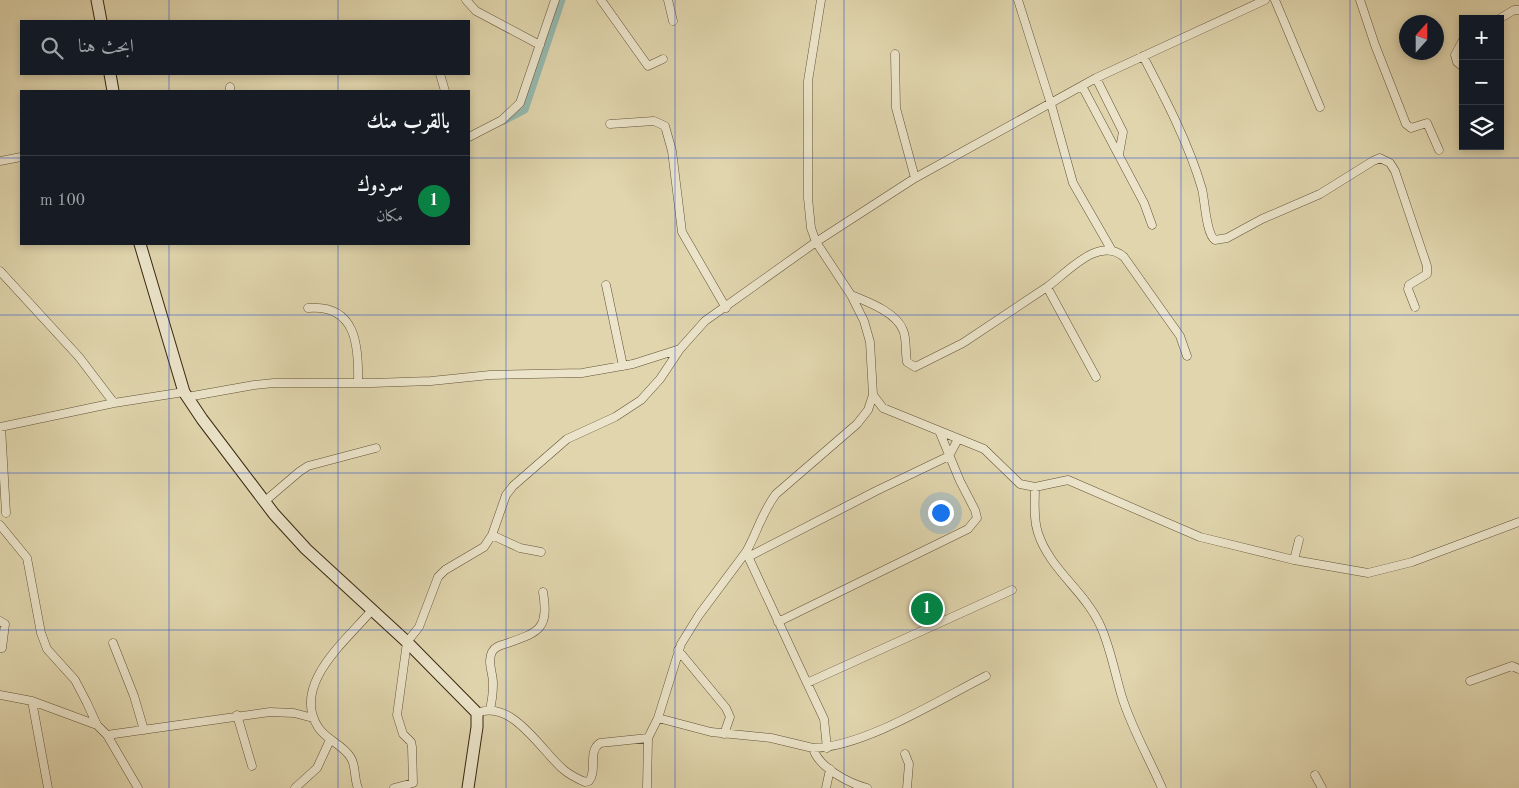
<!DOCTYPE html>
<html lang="ar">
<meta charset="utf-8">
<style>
body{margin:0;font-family:"Old Standard TT",Amiri,serif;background:#242831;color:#f1f3f6;direction:rtl}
.controls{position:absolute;right:15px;top:15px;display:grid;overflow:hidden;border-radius:0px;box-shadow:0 2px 8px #0003}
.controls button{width:45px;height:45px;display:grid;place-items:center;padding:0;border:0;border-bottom:1px solid #363941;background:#171b24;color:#f1f3f6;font:25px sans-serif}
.compass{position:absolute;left:1399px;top:15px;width:45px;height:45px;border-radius:50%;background:#171b24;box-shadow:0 2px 8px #0003;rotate:21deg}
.you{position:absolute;left:940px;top:512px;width:18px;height:18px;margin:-12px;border:4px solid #fff;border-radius:50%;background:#1a73e8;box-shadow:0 0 0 8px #1a73e833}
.badge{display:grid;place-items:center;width:32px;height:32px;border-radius:50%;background:#0b8043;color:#fff;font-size:16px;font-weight:700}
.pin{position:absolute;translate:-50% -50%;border:2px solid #fff;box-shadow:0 1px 5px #0006}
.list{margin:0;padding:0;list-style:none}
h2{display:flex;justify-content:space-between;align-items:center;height:65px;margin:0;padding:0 20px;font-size:21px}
h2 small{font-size:16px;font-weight:400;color:#9ea1a6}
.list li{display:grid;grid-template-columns:32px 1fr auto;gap:15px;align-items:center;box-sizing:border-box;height:90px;padding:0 20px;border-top:1px solid #363941}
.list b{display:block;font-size:19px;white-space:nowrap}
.list p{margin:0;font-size:16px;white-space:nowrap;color:#9ea1a6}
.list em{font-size:16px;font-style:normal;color:#9ea1a6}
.icon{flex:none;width:28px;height:28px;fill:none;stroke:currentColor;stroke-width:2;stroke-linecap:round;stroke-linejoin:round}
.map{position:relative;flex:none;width:1519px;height:788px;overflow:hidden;direction:ltr}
.search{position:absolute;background:#171b24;box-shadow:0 2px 8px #0003;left:20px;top:20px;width:450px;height:55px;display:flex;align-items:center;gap:12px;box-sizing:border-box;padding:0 18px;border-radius:0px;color:#9ea1a6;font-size:19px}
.panel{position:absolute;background:#171b24;box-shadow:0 2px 8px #0003;left:20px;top:90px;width:450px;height:155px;border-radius:0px;direction:rtl}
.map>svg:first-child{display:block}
</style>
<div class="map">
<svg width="1519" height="788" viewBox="0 0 1519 788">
<rect width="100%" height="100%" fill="#e0d5ad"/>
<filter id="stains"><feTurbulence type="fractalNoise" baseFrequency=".004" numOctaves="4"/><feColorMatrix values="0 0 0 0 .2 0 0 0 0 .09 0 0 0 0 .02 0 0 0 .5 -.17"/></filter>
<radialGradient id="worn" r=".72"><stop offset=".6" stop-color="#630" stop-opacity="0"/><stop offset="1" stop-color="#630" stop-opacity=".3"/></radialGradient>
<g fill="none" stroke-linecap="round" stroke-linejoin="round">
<path stroke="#94b8ae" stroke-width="7" d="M504,121L525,110L562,0"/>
<defs>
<path id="minor" d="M466,0L476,11L540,45
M601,0L648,66L663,59
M668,0L673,21
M821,0L808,81V198L811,228L816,242L851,295L864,321L870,342L873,395L868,410L857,424L776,494C762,512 757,533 746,552L807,683L1012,590
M1018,0L1051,104L1073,183L1111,249
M1275,0L1320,107
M1360,0L1375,45L1406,124L1411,128L1427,123L1439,150
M1499,19L1514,10H1519
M895,54L896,108L915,178
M1143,56C1165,98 1189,144 1202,189C1205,201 1206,234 1215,240L1227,238L1262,219L1320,194L1373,161L1380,158L1390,163L1395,171L1427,266V274L1409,285L1408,289L1415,307
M1463,67L1457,62L1455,55L1463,40
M440,74L445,91
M1096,78L1123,132L1119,154
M1082,86L1144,203L1152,225
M230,91V87
M610,124L654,121L665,126L672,151L682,232L726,308
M469,137L502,120L520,103L555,0
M0,161L21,157
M0,271L79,357L114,403
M606,285L623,366
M1047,287C1067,273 1099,235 1124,257L1180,336L1187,356
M851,295C868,302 896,312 903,330C907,339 905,352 907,362L915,367L963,343L1047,287L1096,377
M308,308C356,304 359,345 358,383
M873,395L883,408L984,449L1020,484L1035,487L1068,480L1200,537L1294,560L1299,540
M187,397L254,385L274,383H372L431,381L490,375L582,373L633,364L680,349L705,321L816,242L915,178L1096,78L1265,0
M0,427L114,403L184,392
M1,427L6,513
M1035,487C1035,502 1033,518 1038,533C1050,570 1086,592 1101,627C1111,650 1115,674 1122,697C1132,729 1149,758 1162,788
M265,501L299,472L308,466L376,448
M0,525L27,558L41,633L47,649L75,680L87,703L97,725L32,701L0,695
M492,535L520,548L541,552
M748,557L876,491L949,456L958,439
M1294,560L1368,573L1412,562L1519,522
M0,621L5,624L2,648H0
M778,622L968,529L977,518L975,510L960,481L940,433
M113,643L134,696L144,730
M678,650L726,708L730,717L724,734
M1470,681L1512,666L1519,669
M807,683L824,719L827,748
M32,701L48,788
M490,709C492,701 493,691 493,683C493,673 487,662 492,652C495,646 502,645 508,643C540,632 549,628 543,592
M477,713C512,698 542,752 564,770C570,775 578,779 585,782L589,781C598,770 587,752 600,743L648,738L658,718L711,732L771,738L813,748
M237,715L252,766
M658,718L681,644L699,615L746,552
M97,725L107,735L270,712L294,713L313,718
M107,735L138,788
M905,754L909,764L907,788
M1315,775L1322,788
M295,788L317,768L330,740
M358,788C354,779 356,766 351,758C343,744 327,741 318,727C291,684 347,640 372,610
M394,788L413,783L412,747L411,742L403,734L397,715L407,642L419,627L438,577L445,570L484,547L492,535L506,495L513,486L567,439L615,417L641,400L660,379L680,349
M647,788L648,738
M826,788L830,769
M867,788C848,783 818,767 813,748C864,747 939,700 986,676"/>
<path id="secondary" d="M97,0L101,21
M110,74L113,91
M140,244L184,392L202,419L274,514L306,549L407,642L477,713V727L468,788"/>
</defs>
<use href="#minor" stroke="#625236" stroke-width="9"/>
<use href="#secondary" stroke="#38270e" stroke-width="13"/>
<use href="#minor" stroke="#ebe4ca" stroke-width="8"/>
<use href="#secondary" stroke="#ebe4ca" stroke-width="11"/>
</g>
<path fill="none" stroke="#1d4ed8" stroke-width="1" stroke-opacity="0.55" d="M169,0V21M338,0V21M506,0V788M675,0V788M844,0V788M1013,0V788M1181,0V788M1350,0V788M169,74V91M338,74V91M0,158H21M469,158H1519M169,244V788M338,244V788M0,315H1519M0,473H1519M0,630H1519"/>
<rect width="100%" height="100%" filter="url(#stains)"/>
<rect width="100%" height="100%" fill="url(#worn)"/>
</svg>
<div class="controls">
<button>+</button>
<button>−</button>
<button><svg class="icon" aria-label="layers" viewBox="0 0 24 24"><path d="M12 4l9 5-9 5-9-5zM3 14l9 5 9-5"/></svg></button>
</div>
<svg class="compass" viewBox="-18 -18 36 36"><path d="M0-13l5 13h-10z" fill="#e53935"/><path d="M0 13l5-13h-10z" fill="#9ea1a6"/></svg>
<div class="you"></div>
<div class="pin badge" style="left:927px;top:609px">1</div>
<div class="search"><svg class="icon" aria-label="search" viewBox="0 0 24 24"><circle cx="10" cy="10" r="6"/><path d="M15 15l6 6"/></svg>ابحث هنا</div>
<section class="panel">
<h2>بالقرب منك<small></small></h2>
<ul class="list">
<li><span class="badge">1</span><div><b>سردوك</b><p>مكان</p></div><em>100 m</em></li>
</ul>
</section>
</div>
